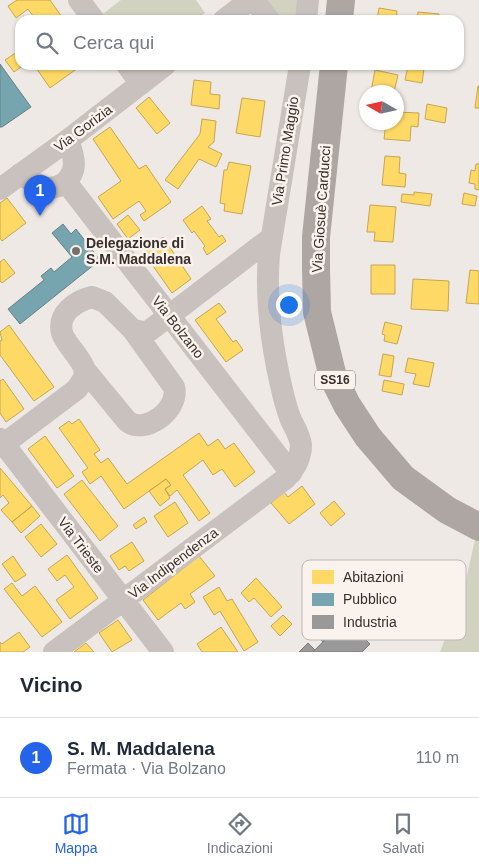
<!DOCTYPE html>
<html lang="it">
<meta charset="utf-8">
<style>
body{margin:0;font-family:Helvetica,sans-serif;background:#f6f6f7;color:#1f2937}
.compass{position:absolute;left:359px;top:85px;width:45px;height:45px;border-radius:50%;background:#fff;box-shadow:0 1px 4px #0004;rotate:279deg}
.you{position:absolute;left:288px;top:304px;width:18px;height:18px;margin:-12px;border:4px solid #fff;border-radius:50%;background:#1a73e8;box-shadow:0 0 0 8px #1a73e833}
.badge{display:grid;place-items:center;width:32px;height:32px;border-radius:50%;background:#2563eb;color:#fff;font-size:16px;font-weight:700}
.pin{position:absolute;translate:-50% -41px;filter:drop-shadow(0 1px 2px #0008)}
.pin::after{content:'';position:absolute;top:26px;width:18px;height:15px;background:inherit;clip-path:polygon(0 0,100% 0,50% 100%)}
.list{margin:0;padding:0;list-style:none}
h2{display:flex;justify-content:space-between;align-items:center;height:65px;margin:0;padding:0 20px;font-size:21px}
h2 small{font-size:16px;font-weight:400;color:#747a83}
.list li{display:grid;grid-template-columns:32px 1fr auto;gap:15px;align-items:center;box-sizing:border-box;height:80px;padding:0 20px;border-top:1px solid #e0e1e3}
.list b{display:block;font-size:19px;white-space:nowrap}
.list p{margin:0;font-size:16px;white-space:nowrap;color:#747a83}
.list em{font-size:16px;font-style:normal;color:#747a83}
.icon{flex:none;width:28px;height:28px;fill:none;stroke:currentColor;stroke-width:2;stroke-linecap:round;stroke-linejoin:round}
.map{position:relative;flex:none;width:479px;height:652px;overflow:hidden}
.search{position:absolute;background:#fff;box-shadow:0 1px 4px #0004;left:15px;right:15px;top:15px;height:55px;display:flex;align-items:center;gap:12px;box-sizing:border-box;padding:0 18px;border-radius:15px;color:#747a83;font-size:19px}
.sheet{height:145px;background:#fff}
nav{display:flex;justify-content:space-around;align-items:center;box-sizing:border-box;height:70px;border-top:1px solid #e0e1e3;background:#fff;font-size:14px;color:#747a83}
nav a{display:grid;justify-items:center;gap:2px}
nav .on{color:#2563eb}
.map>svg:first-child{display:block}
</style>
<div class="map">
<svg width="479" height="652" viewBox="0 0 479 652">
<rect width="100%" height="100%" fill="#eee9e5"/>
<path fill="#d1d3c0" d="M121,0H196L205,13L195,20H103L100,16Z
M264,0H305L302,20H276Z
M479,522V652H440L463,593Z"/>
<path fill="#ffd966" stroke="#c4a654" d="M17,0H50L64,20H36L28,9L16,18L8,6Z
M379,8L397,11L396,20H377Z
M418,12L439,14L438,20H417Z
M17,52L20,56V65H24L14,72L5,60Z
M34,65H82L50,88Z
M408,66L424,69L422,83L405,80Z
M375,70L398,75L394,92H371Z
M194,80L211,82L210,94L220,95L219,109L191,105Z
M478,86H479V108H475Z
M149,97L170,123L157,134L136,108Z
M242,98L265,101L260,137L236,133Z
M427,104L447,108L445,123L425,119Z
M396,112L419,113L418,127L411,126L410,141L384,139L386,122H396Z
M202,119L216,121L214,142L208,147L222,154L216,167L199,159L178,189L165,180L200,134Z
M110,127L139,169L146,165L171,202L144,221L140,215L146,211L139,201L113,219L98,197L121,181L93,139Z
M385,156L400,157L399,173L406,174L405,187L382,185Z
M229,162L251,166L242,214L224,211L225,204L220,203L224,170H227Z
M476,164H479V190L475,189V184L469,183L471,170L475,171Z
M414,192L432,194L430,206L401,202L402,194L414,195Z
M464,193L477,196L475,206L462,204Z
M7,198L26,223L2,241L0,238V203Z
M370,205L396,207L393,242L374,241L375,232H367Z
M202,206L211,219L207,221L219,237L222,235L226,241L207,255L203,248L205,246L194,231L192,233L183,220Z
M128,215L140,230L128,239L117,224Z
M163,237L191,279L172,293L144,253Z
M4,259L15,273L2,283L0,281V262Z
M371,265H395V294H371Z
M470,270L479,271V304L466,303Z
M413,279L449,281L448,311L411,309Z
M219,303L226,312L216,319L233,342L236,340L243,350L226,362L195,320Z
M385,322L402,326L397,344L384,341L385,335L382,334Z
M9,325L54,387L34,401L0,355V341L2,340L0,332Z
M383,354L394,356L391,377L379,375Z
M408,358L434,363L429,387L413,384L416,374L405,372Z
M3,379L24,409L6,422L0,413V381Z
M384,380L404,384L402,395L382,391Z
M79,419L100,450L94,454L101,463L108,458L127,484L199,433L208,446L218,439L225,449L234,443L255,472L235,487L222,469L213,475L203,460L183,475L210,513L199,521L177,490L170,496L165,489L171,485L166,479L124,509L101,476L90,484L82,472L88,468L59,428L69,421L72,424Z
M45,436L74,476L57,488L28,449Z
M0,468L32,506L12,522L1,510L9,503L3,495L0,498Z
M166,479L171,485L165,489L170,498L160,506L149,491Z
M82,480L118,526L100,541L64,494Z
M302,486L315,504L289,524L271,503L284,492L288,497Z
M334,501L345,514L331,526L320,513Z
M175,502L188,523L168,537L154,516Z
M32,506L40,516L21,533L12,522Z
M144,517L147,522L136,529L133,525Z
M41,524L57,544L41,557L25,537Z
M132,542L144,561L129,571L125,566L119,570L110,556Z
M67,555L98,598L70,619L56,600L74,587L65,575L57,581L48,569Z
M13,556L26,575L15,582L2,564Z
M199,556L215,576L190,594L195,602L185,609L181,603L158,620L143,600Z
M256,578L282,607L271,617L254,598L249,602L241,593Z
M12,583L22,596L35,586L62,622L42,637L4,589Z
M219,587L227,601L232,599L258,642L244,651L220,611L214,615L203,597Z
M283,615L292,624L280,636L271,626Z
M118,620L132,640L112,652L99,633Z
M221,627L238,652H202L197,644Z
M19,632L30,647L23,652H0V642L2,644Z
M86,643L94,652H74Z"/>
<path fill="#76a5af" stroke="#648187" d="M0,64L31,107L2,127H0Z
M63,224L71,234L76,229L100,260L20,324L8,309L44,280L41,276L51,268L54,272L72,257L52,233Z"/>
<path fill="#999" stroke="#7c7978" d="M333,615L341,623L323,642L315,634Z
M345,619L370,644L362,652H313Z
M308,643L315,650L313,652H299Z"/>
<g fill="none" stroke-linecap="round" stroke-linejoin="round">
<path stroke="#c8c1bd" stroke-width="22" d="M79,0L94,20
M254,0L269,20
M224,20L250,0
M306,20L308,0
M127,65L141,84
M20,174C29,179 39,187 49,188C54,188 60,186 64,183C79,171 74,156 68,140
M66,182L291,473
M0,189L68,140L165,65
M92,297L105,302L133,330L174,387C180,409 145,436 127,421L85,370C80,356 66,345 62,333C57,313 76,301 92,297Z
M133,330L143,332L149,331L271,238
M0,439L163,652
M0,447L77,389L84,378L85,370
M54,652L285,479C294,470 301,458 301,445C300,436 295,428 291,420C288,413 286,405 284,398C272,350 265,303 269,254L300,65"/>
<path stroke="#ada6a2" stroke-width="28" d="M339,20L341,0
M334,65L316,237V269L317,312L333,377L347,405L368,437L403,478L447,510L479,527"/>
</g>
<circle fill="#786f6c" stroke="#faf3ed" stroke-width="2" cx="76" cy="251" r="5"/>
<g text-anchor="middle" stroke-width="5" stroke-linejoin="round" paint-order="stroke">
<rect fill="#faf3ed" stroke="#736965" stroke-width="1" x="315" y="370.5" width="40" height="19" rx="4"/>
<g font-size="12" font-weight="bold" fill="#392e2b">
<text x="335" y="384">SS16</text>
</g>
<g font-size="14" fill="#392e2b" stroke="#faf3ed">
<text transform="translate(83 128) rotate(-37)" y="5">Via Gorizia</text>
<text transform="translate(285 151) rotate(-81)" y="5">Via Primo Maggio</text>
<text transform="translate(321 209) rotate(-86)" y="5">Via Giosuè Carducci</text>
<text transform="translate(178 327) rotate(52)" y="5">Via Bolzano</text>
<text transform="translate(81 545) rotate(53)" y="5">Via Trieste</text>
<text transform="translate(173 563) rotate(-37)" y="5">Via Indipendenza</text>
</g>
<g font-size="14" font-weight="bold" fill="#392e2b" stroke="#faf3ed" text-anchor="start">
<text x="86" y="248">Delegazione di<tspan x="86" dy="16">S.M. Maddalena</tspan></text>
</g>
</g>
<rect x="302" y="560" width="164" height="80" rx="8" fill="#faf3ed" stroke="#c0b8b3" stroke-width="1"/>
<rect x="312" y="570" width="22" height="14" fill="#ffd966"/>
<rect x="312" y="593" width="22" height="13" fill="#76a5af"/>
<rect x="312" y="615" width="22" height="14" fill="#999"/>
<g font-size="14" fill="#392e2b">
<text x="343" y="582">Abitazioni</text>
<text x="343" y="604">Pubblico</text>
<text x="343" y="627">Industria</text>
</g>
</svg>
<svg class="compass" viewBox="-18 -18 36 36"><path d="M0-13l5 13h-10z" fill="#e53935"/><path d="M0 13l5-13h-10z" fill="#747a83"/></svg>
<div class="you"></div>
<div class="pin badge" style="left:40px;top:216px">1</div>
<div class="search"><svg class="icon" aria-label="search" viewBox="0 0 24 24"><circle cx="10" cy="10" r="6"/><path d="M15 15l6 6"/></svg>Cerca qui</div>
</div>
<section class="sheet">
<h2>Vicino<small></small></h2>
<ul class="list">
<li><span class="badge">1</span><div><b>S. M. Maddalena</b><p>Fermata · Via Bolzano</p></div><em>110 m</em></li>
</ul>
</section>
<nav>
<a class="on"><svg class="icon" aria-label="map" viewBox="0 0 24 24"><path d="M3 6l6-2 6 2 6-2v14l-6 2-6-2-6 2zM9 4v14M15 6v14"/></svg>Mappa</a>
<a><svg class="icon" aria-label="directions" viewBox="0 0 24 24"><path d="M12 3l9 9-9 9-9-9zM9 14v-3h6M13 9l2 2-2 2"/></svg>Indicazioni</a>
<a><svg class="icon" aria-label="saved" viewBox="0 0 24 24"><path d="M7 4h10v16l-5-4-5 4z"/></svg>Salvati</a>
</nav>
